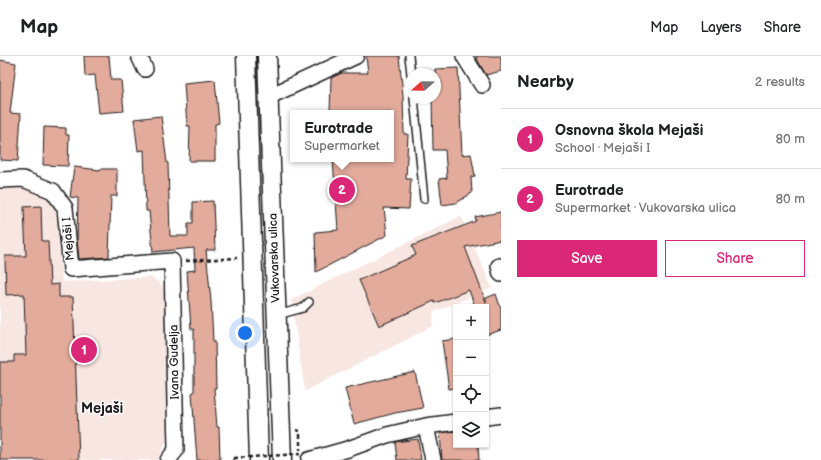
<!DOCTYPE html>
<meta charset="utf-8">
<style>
body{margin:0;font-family:"Balsamiq Sans",sans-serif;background:#f6f6f6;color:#202124}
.controls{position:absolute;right:12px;bottom:12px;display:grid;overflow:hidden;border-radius:0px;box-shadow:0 1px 3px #0004}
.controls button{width:36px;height:36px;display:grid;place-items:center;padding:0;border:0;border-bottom:1px solid #e0e0e0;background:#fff;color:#202124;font:20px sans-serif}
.compass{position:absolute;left:405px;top:12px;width:36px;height:36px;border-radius:50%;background:#fff;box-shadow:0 1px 3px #0004;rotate:250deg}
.you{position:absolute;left:245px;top:277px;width:14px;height:14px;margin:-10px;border:3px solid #fff;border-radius:50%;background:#1a73e8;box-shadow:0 0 0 6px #1a73e833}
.badge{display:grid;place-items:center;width:26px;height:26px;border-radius:50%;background:#db2777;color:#fff;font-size:13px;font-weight:700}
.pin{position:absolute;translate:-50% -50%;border:2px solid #fff;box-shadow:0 1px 4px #0006}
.popup{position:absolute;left:290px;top:54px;width:104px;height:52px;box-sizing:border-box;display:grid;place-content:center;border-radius:0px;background:#fff;filter:drop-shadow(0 1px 3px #0005);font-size:13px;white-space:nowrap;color:#757577}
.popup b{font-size:15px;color:#202124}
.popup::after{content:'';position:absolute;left:50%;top:100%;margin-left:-8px;border:8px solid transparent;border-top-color:#fff}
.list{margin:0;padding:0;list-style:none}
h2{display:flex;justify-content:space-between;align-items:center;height:52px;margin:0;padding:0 16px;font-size:17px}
h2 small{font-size:13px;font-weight:400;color:#757577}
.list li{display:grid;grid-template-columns:26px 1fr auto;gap:12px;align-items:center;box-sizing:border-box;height:60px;padding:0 16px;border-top:1px solid #e0e0e0}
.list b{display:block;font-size:15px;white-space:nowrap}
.list p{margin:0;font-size:13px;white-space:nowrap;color:#757577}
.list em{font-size:13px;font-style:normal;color:#757577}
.actions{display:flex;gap:8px;padding:12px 16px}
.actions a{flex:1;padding:9px 0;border:1px solid #db2777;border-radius:0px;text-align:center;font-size:14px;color:#db2777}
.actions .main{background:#db2777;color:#fff}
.icon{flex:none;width:22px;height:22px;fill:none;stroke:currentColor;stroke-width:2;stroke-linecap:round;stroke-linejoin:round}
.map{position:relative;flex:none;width:501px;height:404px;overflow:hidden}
header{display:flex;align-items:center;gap:24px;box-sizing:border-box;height:56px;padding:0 20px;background:#fff;border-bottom:1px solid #e0e0e0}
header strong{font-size:19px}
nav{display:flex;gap:22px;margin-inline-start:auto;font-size:14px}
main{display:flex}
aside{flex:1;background:#fff}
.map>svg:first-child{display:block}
</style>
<header>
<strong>Map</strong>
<nav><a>Map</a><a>Layers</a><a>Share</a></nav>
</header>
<main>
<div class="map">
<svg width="501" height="404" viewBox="0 0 501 404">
<rect width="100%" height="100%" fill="#fff"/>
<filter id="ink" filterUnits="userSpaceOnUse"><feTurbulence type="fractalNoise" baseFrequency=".025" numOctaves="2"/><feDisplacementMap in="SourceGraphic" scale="8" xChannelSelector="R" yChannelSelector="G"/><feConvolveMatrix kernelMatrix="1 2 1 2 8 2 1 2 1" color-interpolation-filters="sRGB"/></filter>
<g filter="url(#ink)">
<path fill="#f7e6e1" d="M20,131L35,136L46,142L56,153L62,226L150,221L160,227L168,246L169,342L166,385L157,404H0V132Z
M461,160L492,232L433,256V270L305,335L291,244Z"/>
<path fill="#e3ab9c" stroke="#1c1c1c" d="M84,0H109L111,24H121L124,55L99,57L95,19L85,20Z
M366,0H399L403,39L404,78H408L406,123H411L409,153L384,152L387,179L316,216L315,176L338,174L333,103H391V57H330L331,22L342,17H368Z
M476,0H501V15L486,19L478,5Z
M0,4L16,7L10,57L21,58L18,105L0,104Z
M458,12L462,99L471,98L475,120L471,121L472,137L456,147L442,149L439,123L447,122L445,94H433L432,42H435V13Z
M215,24L219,67L215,68V105H189L190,70H187L184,27Z
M161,60L167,107H168L170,180H188V167H193V146L213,145L215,194H206L211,245L213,285H215L216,332H214L217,371H219L220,404H197L192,337L194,336V273H191L187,215L195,214L194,192L153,196L149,155H146L144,94L138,95L134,63Z
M44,71L66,72V79H69L68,110L43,109Z
M74,111L100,114V113H117V140H111L109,201L79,203L77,184L78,142L70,141Z
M41,150L42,185H48L50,229L59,228V241H73L79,404H0V306H14V299H26L24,238L6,239L5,200H26L24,151Z
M501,156V184L465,191L486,246V242L496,238L501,253V274L486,279V251H475L469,234L435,247L434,245L379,270L359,224L416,199L412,190L476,165L475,161Z
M456,283V332L449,333L442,285Z
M415,316L423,352L395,357L354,368L345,332Z
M456,375V389H478L479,404H442L440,377Z
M418,383L421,404H397L395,386Z"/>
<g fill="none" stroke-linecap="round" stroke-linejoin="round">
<defs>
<path id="service" d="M409,0L411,18
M414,42L424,143
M277,259L303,252L309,246"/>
<path id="minor" d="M139,0L145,13
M464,0L482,29
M268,41L356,0
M0,124L23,123L53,135L65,152L71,213L172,205L176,394L168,404
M499,210L501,218
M486,361L501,359
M426,370L433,404
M309,404L348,393L387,379L426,370L456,366"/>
<path id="tertiary" d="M246,0L259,404
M267,0L282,404"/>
</defs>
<use href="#service" stroke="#1c1c1c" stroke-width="10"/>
<use href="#minor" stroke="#1c1c1c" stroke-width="18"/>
<use href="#tertiary" stroke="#1c1c1c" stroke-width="21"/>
<path stroke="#1c1c1c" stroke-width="2.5" stroke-dasharray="4 3" stroke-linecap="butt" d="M186,205L237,202
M296,374L300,375V394
M234,402V404"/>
<use href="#service" stroke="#fff" stroke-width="7"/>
<use href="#minor" stroke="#fff" stroke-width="15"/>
<use href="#tertiary" stroke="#fff" stroke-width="18"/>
<path stroke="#1c1c1c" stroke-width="2.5" stroke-dasharray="4 3" stroke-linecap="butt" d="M234,402L300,398"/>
</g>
</g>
<g text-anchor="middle" stroke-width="3" stroke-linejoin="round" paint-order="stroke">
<g font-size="12" fill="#1c1c1c" stroke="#fff">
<text transform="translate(68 183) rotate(-95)" y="4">Mejaši I</text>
<text transform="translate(274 202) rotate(-92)" y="4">Vukovarska ulica</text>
<text transform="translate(174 306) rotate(-91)" y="4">Ivana Gudelja</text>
</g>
<g font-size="14" font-weight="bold" fill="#1c1c1c" stroke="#fff">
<text x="102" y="357">Mejaši</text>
</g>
</g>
</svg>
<div class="controls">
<button>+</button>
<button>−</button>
<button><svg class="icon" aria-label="locate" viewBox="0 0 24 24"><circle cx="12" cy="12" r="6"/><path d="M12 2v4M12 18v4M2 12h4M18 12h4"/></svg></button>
<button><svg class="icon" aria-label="layers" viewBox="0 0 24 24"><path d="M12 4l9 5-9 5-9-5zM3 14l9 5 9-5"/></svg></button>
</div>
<svg class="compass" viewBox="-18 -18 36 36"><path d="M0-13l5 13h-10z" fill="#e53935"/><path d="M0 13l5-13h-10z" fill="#757577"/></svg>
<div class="you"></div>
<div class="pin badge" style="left:84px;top:294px">1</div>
<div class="pin badge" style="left:342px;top:134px">2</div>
<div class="popup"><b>Eurotrade</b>Supermarket</div>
</div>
<aside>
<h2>Nearby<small>2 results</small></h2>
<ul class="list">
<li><span class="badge">1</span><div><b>Osnovna škola Mejaši</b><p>School · Mejaši I</p></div><em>80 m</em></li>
<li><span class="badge">2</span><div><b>Eurotrade</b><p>Supermarket · Vukovarska ulica</p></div><em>80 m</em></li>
</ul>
<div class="actions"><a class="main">Save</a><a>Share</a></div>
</aside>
</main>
